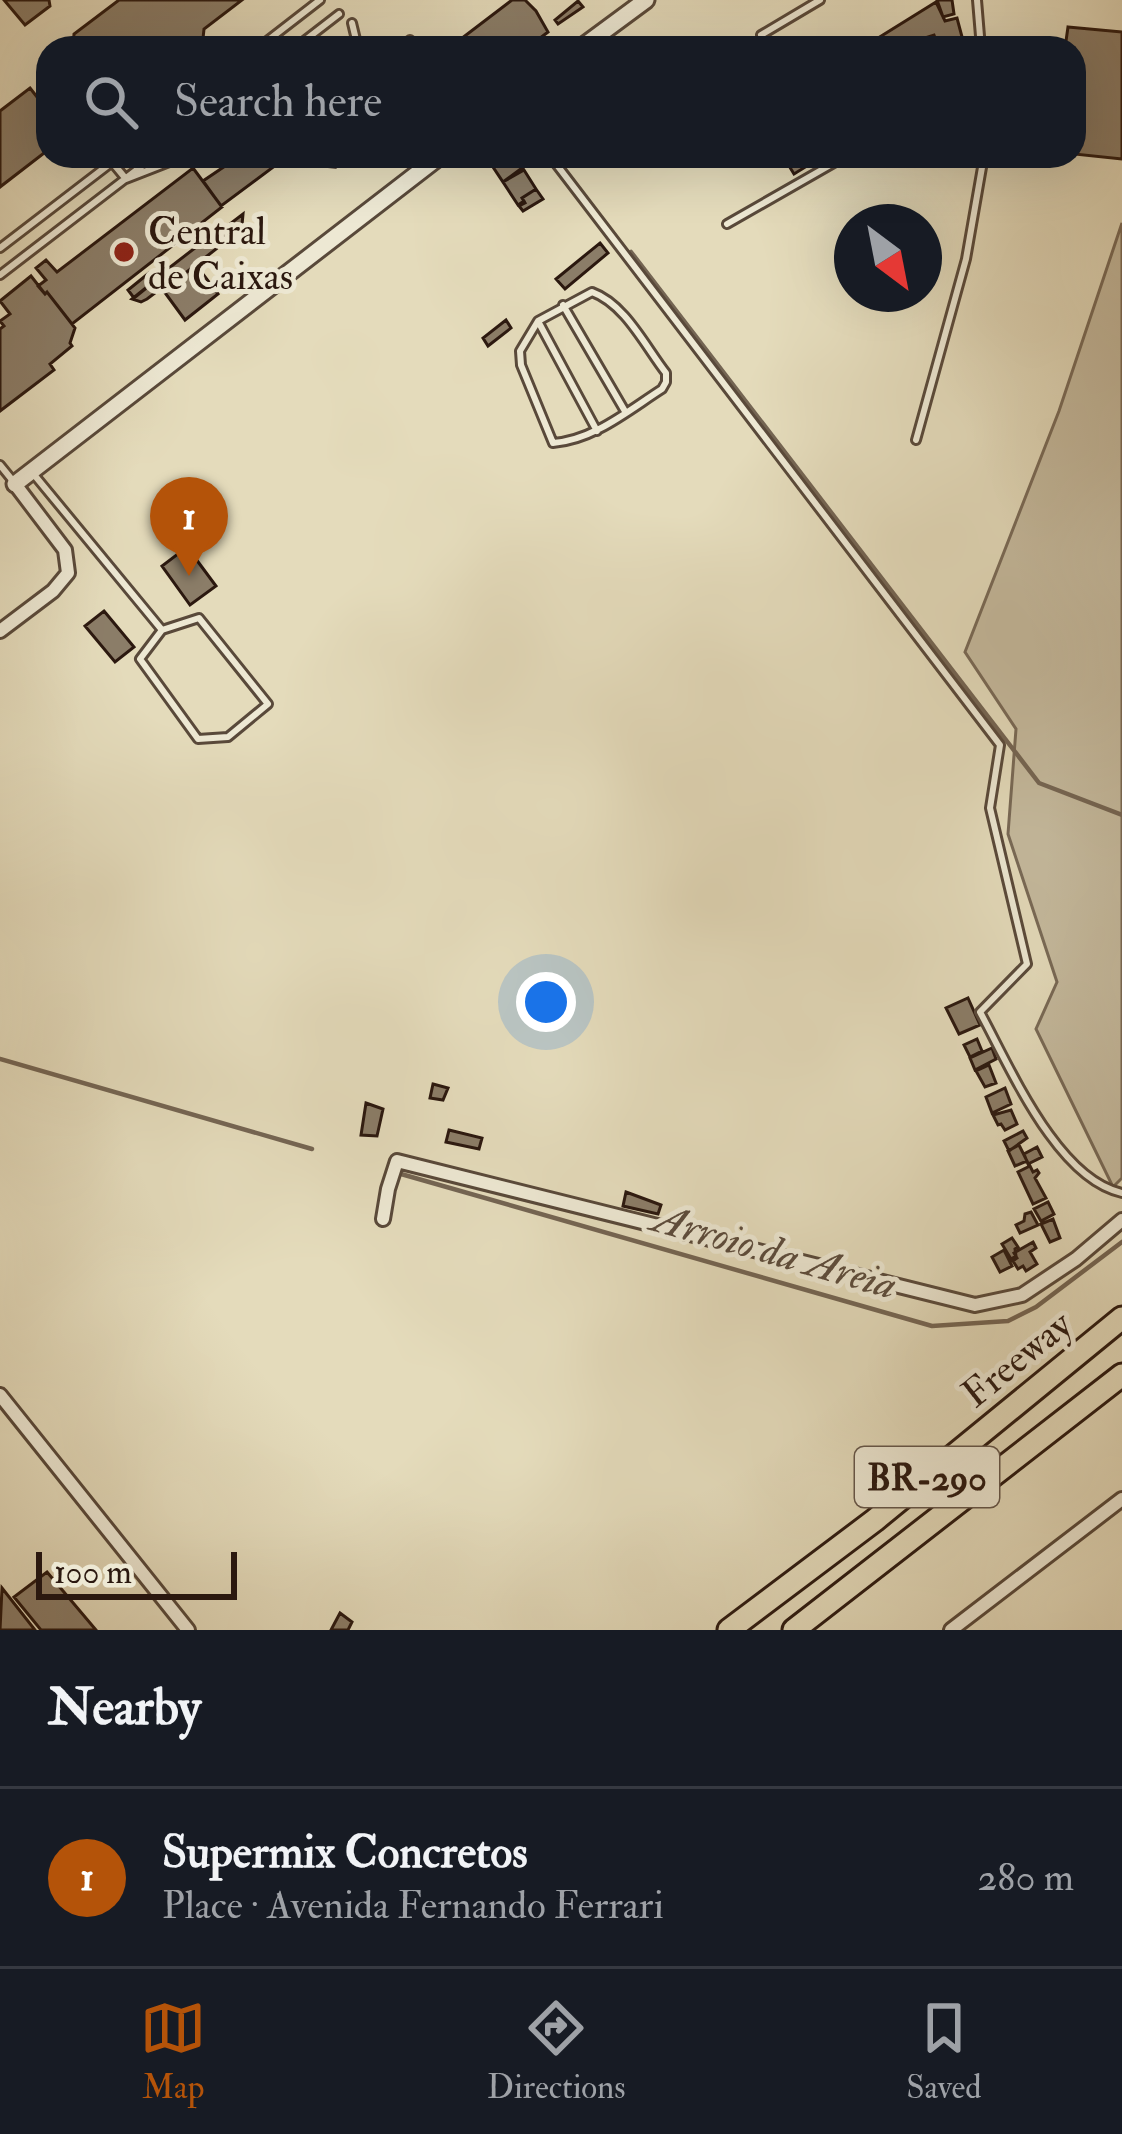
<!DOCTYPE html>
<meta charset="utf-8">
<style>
body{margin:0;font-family:"IM FELL Double Pica",serif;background:#242831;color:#f1f3f6}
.compass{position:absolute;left:834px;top:204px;width:108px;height:108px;border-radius:50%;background:#171b24;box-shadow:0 12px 48px #0002;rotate:148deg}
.scale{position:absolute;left:36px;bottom:30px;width:201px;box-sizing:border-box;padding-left:12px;border:6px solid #2b180f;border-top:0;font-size:33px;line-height:42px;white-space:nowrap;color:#2b180f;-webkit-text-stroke:9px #ede8d3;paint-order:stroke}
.you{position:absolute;left:546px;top:1002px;width:42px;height:42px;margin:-30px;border:9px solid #fff;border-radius:50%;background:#1a73e8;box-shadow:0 0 0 18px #1a73e833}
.badge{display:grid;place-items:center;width:78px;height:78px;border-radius:50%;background:#b45309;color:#fff;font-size:39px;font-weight:700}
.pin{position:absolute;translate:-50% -99px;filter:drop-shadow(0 3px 6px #0008)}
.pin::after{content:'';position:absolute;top:63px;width:42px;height:36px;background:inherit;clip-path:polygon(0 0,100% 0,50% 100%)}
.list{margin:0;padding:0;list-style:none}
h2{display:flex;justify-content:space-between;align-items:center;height:156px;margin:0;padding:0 48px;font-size:51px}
h2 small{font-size:39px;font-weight:400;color:#9ea1a6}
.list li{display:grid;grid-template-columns:78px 1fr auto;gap:36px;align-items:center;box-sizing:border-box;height:180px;padding:0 48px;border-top:3px solid #363941}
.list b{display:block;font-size:45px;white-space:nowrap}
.list p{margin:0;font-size:39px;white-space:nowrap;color:#9ea1a6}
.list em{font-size:39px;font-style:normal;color:#9ea1a6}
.icon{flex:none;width:66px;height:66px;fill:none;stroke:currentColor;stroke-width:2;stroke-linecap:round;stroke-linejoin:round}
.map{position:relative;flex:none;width:1122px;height:1630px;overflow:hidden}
.search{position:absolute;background:#171b24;box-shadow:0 12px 48px #0002;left:36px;right:36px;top:36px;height:132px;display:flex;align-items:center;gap:30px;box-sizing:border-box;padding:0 42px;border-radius:36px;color:#9ea1a6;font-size:45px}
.sheet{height:336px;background:#171b24}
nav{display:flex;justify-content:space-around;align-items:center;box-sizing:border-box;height:168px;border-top:3px solid #363941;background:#171b24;font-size:33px;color:#9ea1a6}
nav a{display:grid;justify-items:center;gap:6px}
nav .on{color:#b45309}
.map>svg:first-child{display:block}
</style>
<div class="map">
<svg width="1122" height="1630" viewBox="0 0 1122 1630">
<rect width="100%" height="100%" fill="#e4dbbb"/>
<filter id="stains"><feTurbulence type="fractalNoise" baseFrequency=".00167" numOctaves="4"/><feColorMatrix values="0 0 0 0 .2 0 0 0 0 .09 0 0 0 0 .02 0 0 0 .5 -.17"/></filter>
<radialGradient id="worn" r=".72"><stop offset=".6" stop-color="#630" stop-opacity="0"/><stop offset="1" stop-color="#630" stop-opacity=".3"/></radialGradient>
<path fill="#c5ba9e" stroke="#786956" stroke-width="3" d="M1122,223V1178L1113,1187L1036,1029L1057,982L1008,834L1016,729L965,652L1059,411Z"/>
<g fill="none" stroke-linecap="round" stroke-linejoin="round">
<path stroke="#746553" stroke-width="4.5" d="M631,252L1039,783L1122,815
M0,1059L312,1149
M394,1172L932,1326L1008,1321L1036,1307L1122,1242"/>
</g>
<path fill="#8b7d68" stroke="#2b180f" stroke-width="3" d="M4,0H49L50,6L25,25Z
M119,0H242L204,29L202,48H73L74,34Z
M512,0H525L536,11L548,32L527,48H449Z
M937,0H952L954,14L943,17Z
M578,1L583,7L558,24L555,20Z
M936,2L945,21L957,18L965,48H939L934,35L912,42L915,44L909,48H862Z
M1068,27L1122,32V159L1074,154V48H1065Z
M30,88L48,111V150L0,187V111Z
M240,156H334L335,167L275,162L276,165L221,206L203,181Z
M495,156H536L537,157L503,182L489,161Z
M783,156H823L794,174Z
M193,168L222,207L72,324L47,292L45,294L38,286L46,280L36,268L46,260L57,272Z
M524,170L536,189L522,198L524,201L518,205L503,182Z
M536,189L543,199L523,211L519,206L525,203L522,198Z
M243,214L242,225L223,240L218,233Z
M217,231L225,242L165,289L156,278Z
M600,243L608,253L565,289L556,279Z
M196,265L218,294L185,320L163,290Z
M149,273L155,281L134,298L128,290Z
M31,276L45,294L47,292L75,328L70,343L72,346L50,364L54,370L0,411V329L4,326L0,321L10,314L0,301Z
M157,279L163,287L147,299L141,302L132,299Z
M506,320L511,328L488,346L483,338Z
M187,547L216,586L190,605L162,566Z
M104,611L134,647L115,662L85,626Z
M968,998L980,1025L959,1034L946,1008Z
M977,1039L982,1051L970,1057L964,1045Z
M992,1048L996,1059L975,1070L970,1058Z
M989,1065L996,1083L985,1087L976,1071Z
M433,1084L448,1088L443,1100L430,1098Z
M1005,1088L1011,1104L992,1113L986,1097Z
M366,1103L383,1109L377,1136L361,1135Z
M1011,1110L1017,1124L1005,1130L1001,1124L998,1125L993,1115Z
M449,1130L482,1138L479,1149L446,1142Z
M1023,1131L1027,1138L1009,1151L1004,1141Z
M1019,1145L1027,1161L1015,1166L1008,1151Z
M1037,1147L1042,1157L1028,1164L1024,1154Z
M1030,1166L1033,1172L1037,1170L1039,1173L1035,1178L1046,1198L1033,1204L1018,1172Z
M626,1192L661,1205L658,1214L623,1206Z
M1048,1202L1054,1214L1041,1221L1034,1209Z
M1031,1212L1038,1225L1020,1233L1016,1225L1024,1221L1025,1214Z
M1053,1219L1060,1238L1050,1242L1041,1224Z
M1012,1238L1018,1247L1015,1249L1016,1256L1011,1259L1002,1244Z
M1033,1242L1036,1248L1030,1252L1037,1264L1026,1271L1023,1266L1018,1269L1013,1261L1017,1258L1014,1253Z
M1004,1250L1012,1266L1000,1272L992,1257Z
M47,1572L96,1630H41L14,1597Z
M2,1588L35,1630H0Z
M340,1613L352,1622L348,1630H331Z"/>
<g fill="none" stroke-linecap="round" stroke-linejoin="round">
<defs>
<path id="service" d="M977,0L981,48
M352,23L358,48
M761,35L820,0
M258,48L320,0
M295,48L339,14
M402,48L410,40
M107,156L126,179L185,156
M550,156L1000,745L990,808L1027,964L980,1012C1010,1067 1057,1179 1122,1193
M727,224L846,156
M0,248L120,156
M0,275L155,156
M592,292C625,304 645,346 666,373V382L662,389C629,410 594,440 553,443L521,365L520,351L538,321Z
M563,305L626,413
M539,323L597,431
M916,440L966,259L984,156
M0,465L13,481
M31,471L162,630
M199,618L268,704L228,737L198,739L140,659L162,630Z"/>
<path id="minor" d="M0,631L53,591L68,573L65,550L15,484
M383,1219L388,1189L397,1161L975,1305L1022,1295L1076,1259L1122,1220
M0,1395L188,1630
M951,1630L1122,1499"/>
<path id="tertiary" d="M581,48L646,0
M15,484L440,156"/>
<path id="motorway" d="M729,1630L875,1520L1122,1318
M794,1630L1122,1375"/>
</defs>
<use href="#service" stroke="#59493a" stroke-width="12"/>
<use href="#minor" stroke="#59493a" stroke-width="18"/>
<use href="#tertiary" stroke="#59493a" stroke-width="21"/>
<use href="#motorway" stroke="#2b180f" stroke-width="27"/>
<use href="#service" stroke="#ede8d3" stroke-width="6"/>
<use href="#minor" stroke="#ede8d3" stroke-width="12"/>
<use href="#tertiary" stroke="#ede8d3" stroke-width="15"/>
<use href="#motorway" stroke="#e4dbbb" stroke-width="21"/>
</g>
<circle fill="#8f2418" stroke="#ede8d3" stroke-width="4.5" cx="124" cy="252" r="12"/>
<g text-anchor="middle" stroke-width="10" stroke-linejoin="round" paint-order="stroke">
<rect fill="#ede8d3" stroke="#65564a" stroke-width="3" x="855" y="1447" width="144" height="60" rx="9"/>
<g font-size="36" font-weight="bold" fill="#2b180f">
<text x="927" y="1490">BR-290</text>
</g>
<g font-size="39" fill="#2b180f" stroke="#ede8d3" text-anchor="start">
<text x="148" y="244">Central<tspan x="148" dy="45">de Caixas</tspan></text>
</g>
<g font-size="39" fill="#2b180f" stroke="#ede8d3">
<text transform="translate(1016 1358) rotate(-39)" y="14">Freeway</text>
</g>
<g font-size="42" font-style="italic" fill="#5c4c3d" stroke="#ede8d3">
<text transform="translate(775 1250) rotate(16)" y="15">Arroio da Areia</text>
</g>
</g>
<rect width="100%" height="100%" filter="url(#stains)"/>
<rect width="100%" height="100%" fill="url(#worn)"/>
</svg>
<svg class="compass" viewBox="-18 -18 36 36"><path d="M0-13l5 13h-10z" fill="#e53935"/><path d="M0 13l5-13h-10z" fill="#9ea1a6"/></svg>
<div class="scale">100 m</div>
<div class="you"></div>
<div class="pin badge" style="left:189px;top:576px">1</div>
<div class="search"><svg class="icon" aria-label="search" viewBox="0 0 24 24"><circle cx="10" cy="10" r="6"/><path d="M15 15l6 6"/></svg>Search here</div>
</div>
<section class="sheet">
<h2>Nearby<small></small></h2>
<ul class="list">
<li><span class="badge">1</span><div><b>Supermix Concretos</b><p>Place · Avenida Fernando Ferrari</p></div><em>280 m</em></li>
</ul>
</section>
<nav>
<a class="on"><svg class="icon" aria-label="map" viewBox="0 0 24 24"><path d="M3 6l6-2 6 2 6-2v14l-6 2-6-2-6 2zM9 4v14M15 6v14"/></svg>Map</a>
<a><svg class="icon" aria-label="directions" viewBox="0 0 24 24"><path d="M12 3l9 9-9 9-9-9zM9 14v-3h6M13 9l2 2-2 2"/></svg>Directions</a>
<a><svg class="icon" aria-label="saved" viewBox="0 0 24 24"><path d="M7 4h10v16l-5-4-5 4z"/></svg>Saved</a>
</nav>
